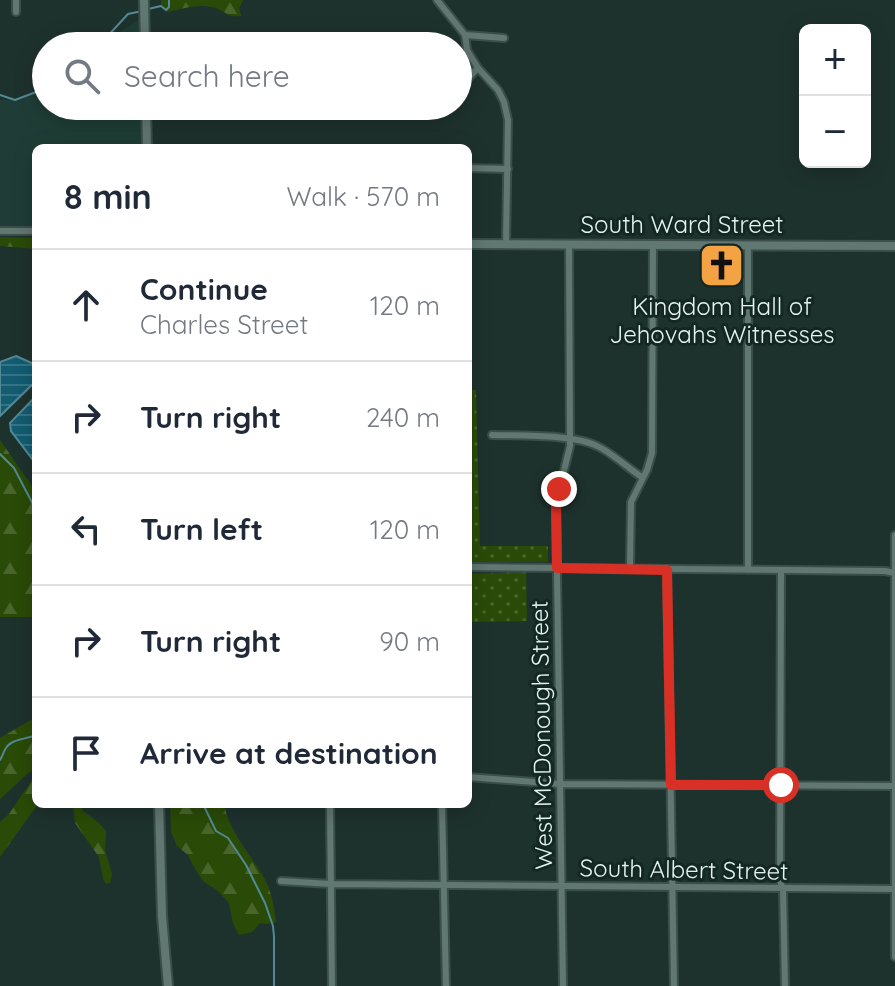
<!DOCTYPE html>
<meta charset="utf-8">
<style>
body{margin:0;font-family:Quicksand,sans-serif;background:#f6f6f7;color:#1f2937}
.controls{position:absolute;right:24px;top:24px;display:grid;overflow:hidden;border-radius:12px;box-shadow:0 4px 20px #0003}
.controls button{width:72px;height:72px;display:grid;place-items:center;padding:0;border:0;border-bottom:2px solid #e0e1e3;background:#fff;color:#1f2937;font:40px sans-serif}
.stop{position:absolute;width:24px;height:24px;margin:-18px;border:6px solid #d93025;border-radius:50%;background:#fff}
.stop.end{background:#d93025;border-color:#fff;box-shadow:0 2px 8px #0008}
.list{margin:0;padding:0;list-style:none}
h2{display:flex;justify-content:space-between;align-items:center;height:104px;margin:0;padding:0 32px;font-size:34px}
h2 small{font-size:26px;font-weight:400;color:#747a83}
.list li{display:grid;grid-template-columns:52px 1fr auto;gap:24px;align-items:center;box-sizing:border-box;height:112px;padding:0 32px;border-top:2px solid #e0e1e3}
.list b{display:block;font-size:30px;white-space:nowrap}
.list p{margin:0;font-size:26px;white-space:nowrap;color:#747a83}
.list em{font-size:26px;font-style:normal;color:#747a83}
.icon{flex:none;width:44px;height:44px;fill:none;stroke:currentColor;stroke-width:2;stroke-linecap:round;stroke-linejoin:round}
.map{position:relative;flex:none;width:895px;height:986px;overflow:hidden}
.search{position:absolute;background:#fff;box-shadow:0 4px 20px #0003;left:32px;top:32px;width:440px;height:88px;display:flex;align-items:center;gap:20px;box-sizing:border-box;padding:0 28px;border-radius:44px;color:#747a83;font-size:30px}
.panel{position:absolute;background:#fff;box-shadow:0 4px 20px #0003;left:32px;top:144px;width:440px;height:664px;border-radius:12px}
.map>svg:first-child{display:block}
</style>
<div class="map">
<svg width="895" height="986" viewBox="0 0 895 986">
<defs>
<pattern id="forest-firs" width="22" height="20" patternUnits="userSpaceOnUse" patternTransform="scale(2)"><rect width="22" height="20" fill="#2a4b07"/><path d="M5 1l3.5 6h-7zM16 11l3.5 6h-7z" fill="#49652b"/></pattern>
<pattern id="park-dots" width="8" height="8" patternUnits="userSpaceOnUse" patternTransform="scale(2)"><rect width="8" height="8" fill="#2a4b07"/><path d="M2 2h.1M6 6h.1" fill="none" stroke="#49652b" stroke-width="1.8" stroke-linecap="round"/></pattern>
<pattern id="water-rules" width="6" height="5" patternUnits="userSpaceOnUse" patternTransform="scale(2)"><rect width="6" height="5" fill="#135c71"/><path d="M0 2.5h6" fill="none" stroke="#357486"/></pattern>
</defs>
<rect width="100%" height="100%" fill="#1e322d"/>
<path fill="#1f3d36" d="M144,16L145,46H100Z
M46,83V106H146L147,148H36V231H0V100L22,99Z"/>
<path fill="url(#forest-firs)" d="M161,0H243L239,8L241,16C229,18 225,11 215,8C198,3 183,9 167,12L161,6Z
M0,237L36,238V249L0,246Z
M0,440L36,492V617H0Z
M36,717V766L0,799V738Z
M36,774V804H38L0,857V822L9,814Z
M73,804H83L82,810L99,823L106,831L105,850L112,874L110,883L106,884L103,879L99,857L75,823Z
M170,804H224C230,834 250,853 264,878C272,892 274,907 276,922L267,924L260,923L252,932L239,935L233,923L229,903L217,890L204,882L195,869L188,855L177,846L171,831Z"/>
<path fill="url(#park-dots)" d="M468,390H476L480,546H548V562H471L468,566Z
M526,572L527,621L468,622V574Z"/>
<path fill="url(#water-rules)" stroke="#528996" stroke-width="2" d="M16,356L36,365V381L0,416V362Z
M36,396V464L11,431L10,423Z"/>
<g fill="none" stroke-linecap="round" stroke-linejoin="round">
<path stroke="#528996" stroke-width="2" d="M148,9L161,6L166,10L169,7V0
M89,46L93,42L104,40L128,14L142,11
M0,95L15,100L36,92L39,86L46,82
M0,454L14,468L36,510
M0,760C3,756 3,752 6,748C11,739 27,739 36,735
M203,804L216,831L228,838L246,865L265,903L273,926L274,937V986"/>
<defs>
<path id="street" d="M16,0V12
M437,0L465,35L467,50L478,68L498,90L504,102L508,120L506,244
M465,35L504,38
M458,89L478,68
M468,168L508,169
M0,231H36
M492,435C520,436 574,434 597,446C611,452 629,469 643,478
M895,535V957
M468,567L885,571L895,573
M630,569L631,502L647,470L652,453L653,244
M667,570L674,986
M748,570V245
M781,570L780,881L783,889L785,986
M468,777L560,784L894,786
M330,804L332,986
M442,804L446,986
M281,881L331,884L895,889
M563,986L556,503L570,446L569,245"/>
<path id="secondary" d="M144,0L145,46
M146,106L147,148
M468,244L895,246
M159,804L162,916L168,986"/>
</defs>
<use href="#street" stroke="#3c4e49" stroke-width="10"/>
<use href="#secondary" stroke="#3c4e49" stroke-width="12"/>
<use href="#street" stroke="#617771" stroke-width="6"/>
<use href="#secondary" stroke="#617771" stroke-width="8"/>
</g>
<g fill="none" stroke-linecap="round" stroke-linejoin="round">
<path stroke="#d93025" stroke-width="10" d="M559,489L556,503L557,568L667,570L671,785H781"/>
</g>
<defs>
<symbol id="church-square" viewBox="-11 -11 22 22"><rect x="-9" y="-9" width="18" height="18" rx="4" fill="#f4a344" stroke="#142823"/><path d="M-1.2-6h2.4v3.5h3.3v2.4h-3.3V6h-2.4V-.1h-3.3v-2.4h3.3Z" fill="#111"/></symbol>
</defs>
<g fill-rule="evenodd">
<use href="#church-square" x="696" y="240" width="51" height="51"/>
</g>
<g text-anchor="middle" stroke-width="6" stroke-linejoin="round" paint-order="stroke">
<g font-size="24" fill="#e5f2ee" stroke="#142823">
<text x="682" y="233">South Ward Street</text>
<text transform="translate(542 735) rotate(-91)" y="8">West McDonough Street</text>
<text transform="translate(684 870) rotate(1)" y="8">South Albert Street</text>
</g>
<g font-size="24" fill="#e5f2ee" stroke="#142823">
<text x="722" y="315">Kingdom Hall of<tspan x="722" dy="28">Jehovahs Witnesses</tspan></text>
</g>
</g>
</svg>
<div class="controls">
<button>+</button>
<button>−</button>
</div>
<div class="stop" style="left:781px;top:785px"></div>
<div class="stop end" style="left:559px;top:489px"></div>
<div class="search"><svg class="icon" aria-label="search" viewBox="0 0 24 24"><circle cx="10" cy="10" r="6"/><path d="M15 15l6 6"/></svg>Search here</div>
<section class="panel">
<h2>8 min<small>Walk · 570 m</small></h2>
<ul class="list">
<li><svg class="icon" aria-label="ahead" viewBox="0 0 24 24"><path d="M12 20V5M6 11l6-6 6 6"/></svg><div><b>Continue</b><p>Charles Street</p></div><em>120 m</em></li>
<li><svg class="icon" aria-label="right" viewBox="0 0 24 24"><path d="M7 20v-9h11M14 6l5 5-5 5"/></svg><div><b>Turn right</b></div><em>240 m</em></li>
<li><svg class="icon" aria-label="left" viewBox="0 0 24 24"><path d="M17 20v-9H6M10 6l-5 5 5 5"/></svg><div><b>Turn left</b></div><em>120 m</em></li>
<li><svg class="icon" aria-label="right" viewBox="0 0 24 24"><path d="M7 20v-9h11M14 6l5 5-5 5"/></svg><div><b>Turn right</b></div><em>90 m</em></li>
<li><svg class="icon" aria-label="arrive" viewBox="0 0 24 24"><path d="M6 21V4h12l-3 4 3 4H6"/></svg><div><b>Arrive at destination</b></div></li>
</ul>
</section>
</div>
